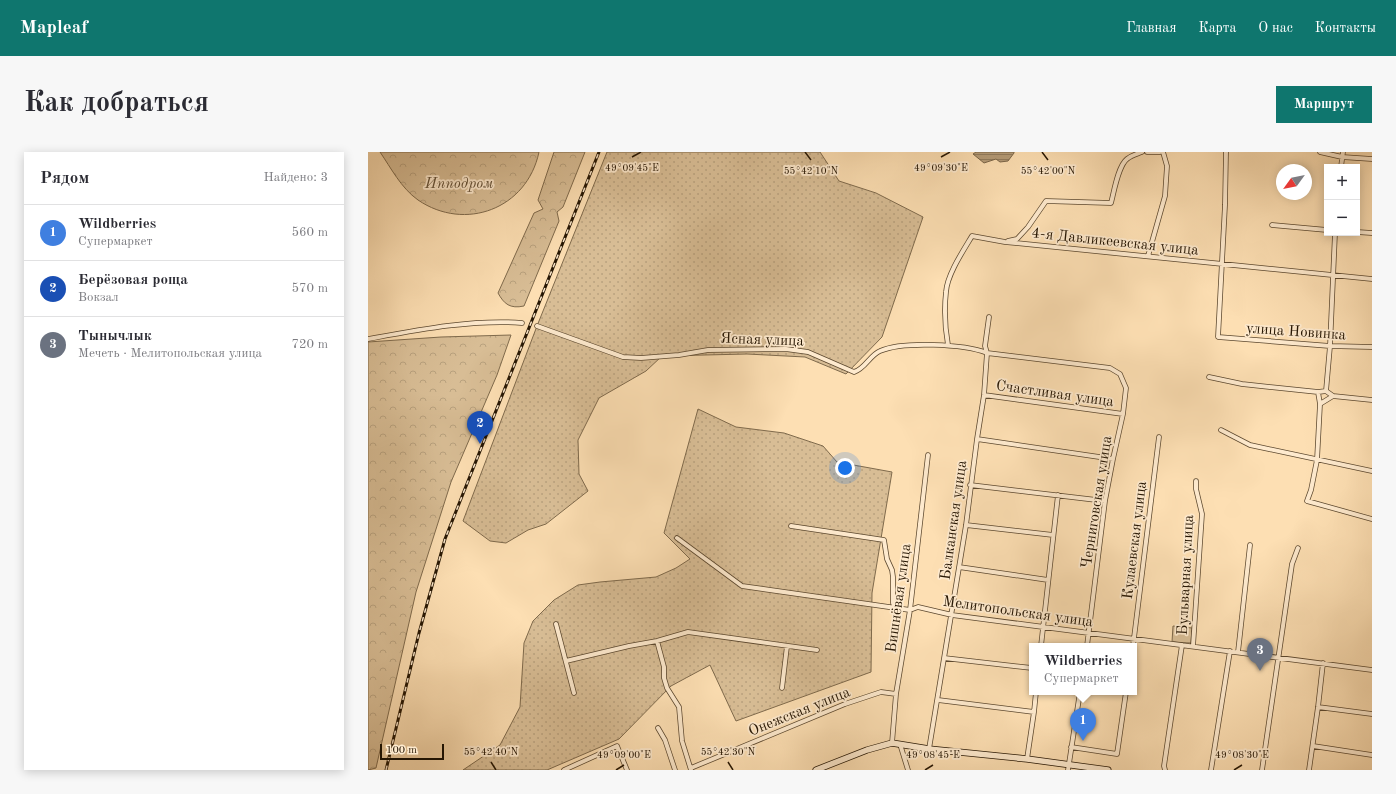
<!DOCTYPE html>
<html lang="ru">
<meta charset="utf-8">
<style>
body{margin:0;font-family:"Old Standard TT",serif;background:#f7f7f7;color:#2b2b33}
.controls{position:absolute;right:12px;top:12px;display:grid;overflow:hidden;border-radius:0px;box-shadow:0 2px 10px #0003}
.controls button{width:36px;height:36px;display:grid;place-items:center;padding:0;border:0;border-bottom:1px solid #e1e1e2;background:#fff;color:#2b2b33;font:20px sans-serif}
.compass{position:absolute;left:908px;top:12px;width:36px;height:36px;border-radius:50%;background:#fff;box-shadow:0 2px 10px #0003;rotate:237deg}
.scale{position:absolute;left:12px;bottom:10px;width:64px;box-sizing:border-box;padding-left:4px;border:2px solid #261603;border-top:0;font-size:11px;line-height:14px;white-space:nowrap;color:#261603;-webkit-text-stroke:3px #feeace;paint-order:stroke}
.you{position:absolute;left:477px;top:316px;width:14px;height:14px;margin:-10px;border:3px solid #fff;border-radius:50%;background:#1a73e8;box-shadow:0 0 0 6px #1a73e833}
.badge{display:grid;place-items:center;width:26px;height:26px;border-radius:50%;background:#0f766e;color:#fff;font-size:13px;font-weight:700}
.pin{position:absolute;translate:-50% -33px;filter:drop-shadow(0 1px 2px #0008)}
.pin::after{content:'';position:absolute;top:21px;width:14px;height:12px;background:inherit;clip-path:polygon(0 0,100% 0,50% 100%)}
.popup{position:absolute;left:661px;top:491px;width:108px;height:52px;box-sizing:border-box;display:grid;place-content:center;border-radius:0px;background:#fff;filter:drop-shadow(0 1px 3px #0005);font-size:13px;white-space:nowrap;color:#7c7c81}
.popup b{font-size:15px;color:#2b2b33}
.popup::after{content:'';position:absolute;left:50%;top:100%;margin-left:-8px;border:8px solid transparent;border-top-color:#fff}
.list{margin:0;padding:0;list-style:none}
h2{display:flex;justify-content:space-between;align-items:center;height:52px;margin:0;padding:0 16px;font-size:17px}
h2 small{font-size:13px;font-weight:400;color:#7c7c81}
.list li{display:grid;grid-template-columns:26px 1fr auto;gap:12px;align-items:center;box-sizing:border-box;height:56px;padding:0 16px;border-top:1px solid #e1e1e2}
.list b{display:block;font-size:15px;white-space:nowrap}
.list p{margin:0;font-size:13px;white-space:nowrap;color:#7c7c81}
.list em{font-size:13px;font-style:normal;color:#7c7c81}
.map{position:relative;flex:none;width:1004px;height:618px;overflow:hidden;border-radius:0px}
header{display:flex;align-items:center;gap:24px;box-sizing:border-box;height:56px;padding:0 20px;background:#0f766e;color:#fff}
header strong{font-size:19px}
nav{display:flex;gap:22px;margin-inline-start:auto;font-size:14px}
.intro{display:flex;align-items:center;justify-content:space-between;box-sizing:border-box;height:96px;padding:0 24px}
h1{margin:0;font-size:28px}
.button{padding:10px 18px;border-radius:0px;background:#0f766e;color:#fff;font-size:14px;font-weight:700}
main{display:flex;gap:24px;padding:0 24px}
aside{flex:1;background:#fff;border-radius:0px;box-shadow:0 2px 10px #0003}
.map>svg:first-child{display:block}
</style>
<header>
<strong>Mapleaf</strong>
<nav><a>Главная</a><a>Карта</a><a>О нас</a><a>Контакты</a></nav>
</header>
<div class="intro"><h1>Как добраться</h1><a class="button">Маршрут</a></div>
<main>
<aside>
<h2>Рядом<small>Найдено: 3</small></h2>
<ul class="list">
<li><span class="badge" style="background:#3f7fe0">1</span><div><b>Wildberries</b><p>Супермаркет</p></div><em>560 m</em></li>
<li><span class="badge" style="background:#1a4fb4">2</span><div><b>Берёзовая роща</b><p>Вокзал</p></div><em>570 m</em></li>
<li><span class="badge" style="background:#6b7280">3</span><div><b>Тынычлык</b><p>Мечеть · Мелитопольская улица</p></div><em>720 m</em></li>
</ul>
</aside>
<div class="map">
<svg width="1004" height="618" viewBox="0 0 1004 618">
<defs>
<pattern id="forest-crowns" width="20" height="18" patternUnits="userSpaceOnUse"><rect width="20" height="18" fill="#d8bd95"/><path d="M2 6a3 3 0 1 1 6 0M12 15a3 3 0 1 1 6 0" fill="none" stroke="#b9a27f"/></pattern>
<pattern id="garden-dots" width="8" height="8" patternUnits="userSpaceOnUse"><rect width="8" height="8" fill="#d8bd95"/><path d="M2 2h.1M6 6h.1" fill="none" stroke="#b9a27f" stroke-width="1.8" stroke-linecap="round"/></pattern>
<pattern id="water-rules" width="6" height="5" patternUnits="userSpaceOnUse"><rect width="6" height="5" fill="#b49b77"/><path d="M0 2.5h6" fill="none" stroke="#927d5f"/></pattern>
</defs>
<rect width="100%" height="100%" fill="#fddfb3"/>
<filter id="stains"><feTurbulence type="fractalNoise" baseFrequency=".005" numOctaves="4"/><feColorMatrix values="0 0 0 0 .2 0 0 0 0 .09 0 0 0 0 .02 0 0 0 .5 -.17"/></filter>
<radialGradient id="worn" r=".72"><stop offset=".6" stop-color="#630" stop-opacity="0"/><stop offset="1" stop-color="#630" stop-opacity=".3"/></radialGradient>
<path fill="url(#forest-crowns)" stroke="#7f6a4c" d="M12,0H171C159,57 97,80 50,48C33,36 23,16 12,0Z
M186,0H217L195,55L189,60L191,69L156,154C142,157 136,152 130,141L166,61L175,57L170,48Z
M143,183L129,223L83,330L48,440L8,616L0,618V190L73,185Z
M805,474L824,476L823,491L804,490Z"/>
<path fill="url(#garden-dots)" stroke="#7f6a4c" d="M239,0H452L471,29L508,41L555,65L514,185L478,222L437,205L379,202L294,204L278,219L231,246L210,288L211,322L220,339L178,372L160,378L138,391L122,389L95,369L169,174Z
M330,257L368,275L416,281L455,294L469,310L524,320L504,441L503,520L368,569L342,513L303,534L251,587L179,618H95L132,593L152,555L156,491L165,469L186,448L210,433L232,430L288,425L308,416L322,407L296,381Z"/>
<path fill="url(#water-rules)" stroke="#7b6649" d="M608,0H646V1L640,9L632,10L628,7L616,11L605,2Z"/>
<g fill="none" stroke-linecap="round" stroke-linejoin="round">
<defs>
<path id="street" d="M779,0H792
M858,0L857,53L850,185L962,194L1004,195
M952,0L974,5L1004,7
M973,15L975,0
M904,73L959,78
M989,80L1004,81
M640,89L649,87L660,75L678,49L743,51C746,40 750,14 759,7C764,3 769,2 774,0
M780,104L797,44L799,14L795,0
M169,174L255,205L273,206L311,203L340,198L418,197L440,200L486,220C497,217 502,203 512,199C535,189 596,192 619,201L742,216L752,222L758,236L755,262L745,307L737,349L719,494
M0,187C49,178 105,167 154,171
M580,193C577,176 576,158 578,140C579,123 595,99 604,84L637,90L1004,127
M841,225L874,232L950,240L958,239L965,244L1004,248
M958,239L962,194L967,81
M950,240L952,252L949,308L943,338L939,349L1004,367
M616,243L755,262
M952,252L965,244
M853,278L882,293L1004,319
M609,287L745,307
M602,333L737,349
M598,373L685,383
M423,374L516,388L519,407L524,418L525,425V451L527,456
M309,386L374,434L542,458L550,455L584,463L1004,518
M591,415L680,428
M188,472L206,541
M289,489L296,515V526L299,536L311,555L314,589L323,618
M673,494L690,343
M765,494L791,285
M825,494L834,362L828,337V329
M870,500L882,393
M576,506L664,516
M198,509L261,494L289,489L320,480L449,498
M414,536L419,494
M570,548L666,560
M950,555L1004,562
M290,576L297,588L307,618
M524,591L528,542L542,458L560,303
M532,592L540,618
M945,594L1004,603
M703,595L749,602L758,540
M561,597L598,373L609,287L616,243L619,201L617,194L621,165
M659,607L666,560L668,540
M323,616L477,552L513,540L528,542
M196,618L249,594L259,618
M700,618L712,540
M797,618L796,614L814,493
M843,618L862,499
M894,618L924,412L930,396
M941,618L950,555L955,511"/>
<path id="secondary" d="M448,618L499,598L524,591L561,597L659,607L740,618"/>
</defs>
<use href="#street" stroke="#5c482f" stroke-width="5.5"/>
<use href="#secondary" stroke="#261603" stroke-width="7"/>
<use href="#street" stroke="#feeace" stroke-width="4"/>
<use href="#secondary" stroke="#feeace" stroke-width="5.5"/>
<defs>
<path id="rail" d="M18,618L51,481L77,387L231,0"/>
</defs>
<use href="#rail" stroke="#261603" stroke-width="3"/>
<use href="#rail" stroke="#feeace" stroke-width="1.5" stroke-dasharray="4.5" stroke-linecap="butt"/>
</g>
<path fill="none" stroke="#261603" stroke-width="1.5" d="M437,0L443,8M674,0L680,8M264,5L273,0M573,5L582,0M123,610L128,618M360,610L365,618M248,618L256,613M557,618L565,613M866,618L874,613"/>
<g text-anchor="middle" stroke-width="3.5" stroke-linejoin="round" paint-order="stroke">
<g font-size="15" font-style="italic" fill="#645036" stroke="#feeace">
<text x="91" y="36">Ипподром</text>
</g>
<g font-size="15" fill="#261603" stroke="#feeace">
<text transform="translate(747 89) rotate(6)" y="5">4-я Давликеевская улица</text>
<text transform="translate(928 179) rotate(4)" y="5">улица Новинка</text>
<text transform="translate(394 187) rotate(2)" y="5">Ясная улица</text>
<text transform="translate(687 241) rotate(8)" y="5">Счастливая улица</text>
<text transform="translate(728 350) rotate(-81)" y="5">Черниговская улица</text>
<text transform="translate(585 368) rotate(-82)" y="5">Балканская улица</text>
<text transform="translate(766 388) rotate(-83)" y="5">Кулаевская улица</text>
<text transform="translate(817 423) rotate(-87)" y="5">Бульварная улица</text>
<text transform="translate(530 446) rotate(-82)" y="5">Вишнёвая улица</text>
<text transform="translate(650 459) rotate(8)" y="5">Мелитопольская улица</text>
<text transform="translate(431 559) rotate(-22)" y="5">Онежская улица</text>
</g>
</g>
<g font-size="10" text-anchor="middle" fill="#261603" stroke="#feeace" stroke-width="3.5" stroke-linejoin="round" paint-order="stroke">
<text x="264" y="19">49°09'45"E</text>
<text x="573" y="19">49°09'30"E</text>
<text x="443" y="22">55°42'10"N</text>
<text x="680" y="22">55°42'00"N</text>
<text x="123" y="603">55°42'40"N</text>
<text x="360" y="603">55°42'30"N</text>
<text x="256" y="606">49°09'00"E</text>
<text x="565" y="606">49°08'45"E</text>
<text x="874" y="606">49°08'30"E</text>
</g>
<rect width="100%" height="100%" filter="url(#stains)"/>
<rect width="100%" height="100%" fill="url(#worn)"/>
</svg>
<div class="controls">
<button>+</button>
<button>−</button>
</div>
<svg class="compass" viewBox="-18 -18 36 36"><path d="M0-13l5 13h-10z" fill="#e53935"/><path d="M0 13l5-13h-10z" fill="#7c7c81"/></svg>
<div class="scale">100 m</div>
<div class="you"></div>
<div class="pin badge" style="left:715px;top:589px;background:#3f7fe0">1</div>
<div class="popup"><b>Wildberries</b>Супермаркет</div>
<div class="pin badge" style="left:112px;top:292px;background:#1a4fb4">2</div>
<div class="pin badge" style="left:892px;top:519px;background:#6b7280">3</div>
</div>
</main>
